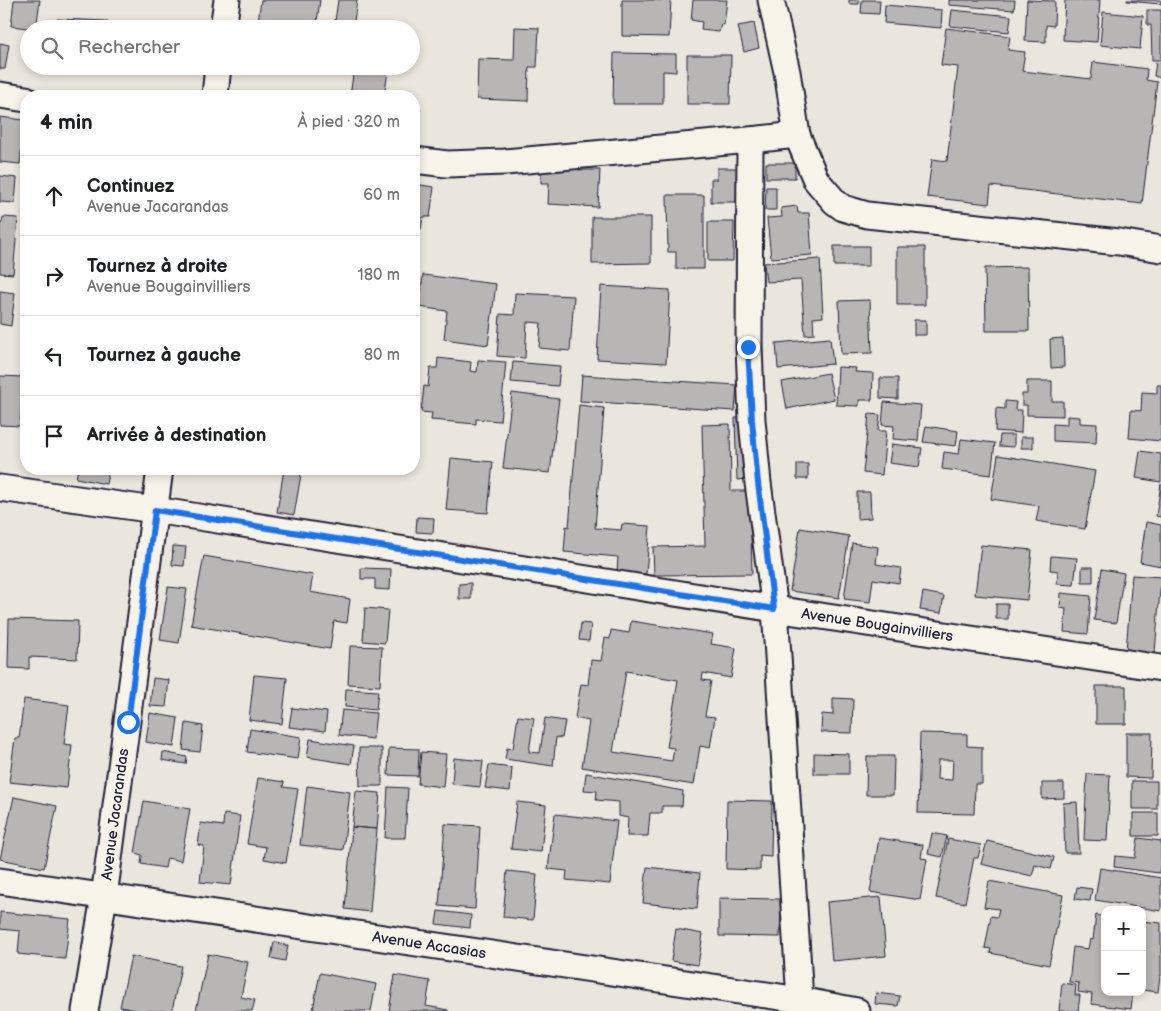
<!DOCTYPE html>
<html lang="fr">
<meta charset="utf-8">
<style>
body{margin:0;font-family:"Balsamiq Sans",sans-serif;background:#f2f2f2;color:#202124}
.controls{position:absolute;right:15px;bottom:15px;display:grid;overflow:hidden;border-radius:10px;box-shadow:0 2px 8px #0003}
.controls button{width:45px;height:45px;display:grid;place-items:center;padding:0;border:0;border-bottom:1px solid #e0e0e0;background:#fff;color:#202124;font:25px sans-serif}
.stop{position:absolute;width:15px;height:15px;margin:-11px;border:4px solid #1a73e8;border-radius:50%;background:#fff}
.stop.end{background:#1a73e8;border-color:#fff;box-shadow:0 1px 5px #0008}
.list{margin:0;padding:0;list-style:none}
h2{display:flex;justify-content:space-between;align-items:center;height:65px;margin:0;padding:0 20px;font-size:21px}
h2 small{font-size:16px;font-weight:400;color:#757577}
.list li{display:grid;grid-template-columns:32px 1fr auto;gap:15px;align-items:center;box-sizing:border-box;height:80px;padding:0 20px;border-top:1px solid #e0e0e0}
.list b{display:block;font-size:19px;white-space:nowrap}
.list p{margin:0;font-size:16px;white-space:nowrap;color:#757577}
.list em{font-size:16px;font-style:normal;color:#757577}
.icon{flex:none;width:28px;height:28px;fill:none;stroke:currentColor;stroke-width:2;stroke-linecap:round;stroke-linejoin:round}
.map{position:relative;flex:none;width:1161px;height:1011px;overflow:hidden}
.search{position:absolute;background:#fff;box-shadow:0 2px 8px #0003;left:20px;top:20px;width:400px;height:55px;display:flex;align-items:center;gap:12px;box-sizing:border-box;padding:0 18px;border-radius:28px;color:#757577;font-size:19px}
.panel{position:absolute;background:#fff;box-shadow:0 2px 8px #0003;left:20px;top:90px;width:400px;height:385px;border-radius:20px}
.map>svg:first-child{display:block}
</style>
<div class="map">
<svg width="1161" height="1011" viewBox="0 0 1161 1011">
<rect width="100%" height="100%" fill="#eae6de"/>
<filter id="ink" filterUnits="userSpaceOnUse"><feTurbulence type="fractalNoise" baseFrequency=".02" numOctaves="2"/><feDisplacementMap in="SourceGraphic" scale="10" xChannelSelector="R" yChannelSelector="G"/><feConvolveMatrix kernelMatrix="1 2 1 2 8 2 1 2 1" color-interpolation-filters="sRGB"/></filter>
<g filter="url(#ink)">
<path fill="#b8b6b5" stroke="#22223b" fill-rule="evenodd" d="M14,0H40L36,29L11,26Z
M261,0H320L317,22L329,23L328,29H257Z
M338,0H357L353,29L334,28Z
M622,0H671L669,37L622,36Z
M693,0H727L724,25L721,24L719,32L701,30L702,22L691,20Z
M849,0H859V4H849Z
M862,0H880L879,14L861,13Z
M949,0H1015L1014,10L949,5Z
M1027,0L1055,1L1054,26L1046,25V42L1025,41Z
M1065,0H1100L1097,42L1063,40Z
M1127,0H1161V4L1127,1Z
M885,5L942,10L941,28L884,23Z
M952,10L1011,16L1009,32L950,26Z
M1147,10H1161V60H1152L1151,25H1147Z
M1103,12L1143,16L1140,49L1100,45Z
M57,19L108,21V29H57Z
M754,23L759,48L744,52L738,26Z
M515,27L539,28L537,67H529L528,101L477,99L478,59L514,60Z
M946,28L1010,36L1008,50L1025,52L1022,71L1091,79L1093,62L1147,69L1146,80L1157,82L1142,204L991,186L989,204L927,197L932,159L947,161L958,67L941,65Z
M0,43L9,45L5,69H0Z
M614,53L676,54V72L663,71V104H613Z
M687,55H731L730,104H687Z
M1156,62L1161,63V78L1154,76Z
M70,66H93V72L70,71Z
M354,68L388,72L384,96H350Z
M0,117L24,120L20,164L0,162Z
M766,163H795V178H766Z
M579,164V170H600L598,207L548,204L549,183H541V168Z
M717,168H739V202H711V179H717Z
M0,176L17,178L15,203L0,202Z
M414,184L434,187L430,217H423L421,229L414,228Z
M766,187H776V210H765Z
M667,195H704V269H676V252H668Z
M797,206L798,213H809L812,255L771,258L767,218L782,217L781,208Z
M3,217L18,218L13,274L0,273V223H2Z
M592,217H651V263L592,264Z
M708,222H734L733,261H708Z
M834,246H869V266H834Z
M897,247H925V305H897Z
M820,259L823,317L813,318L814,334L805,335L801,280L766,282L764,263Z
M1028,267L1029,331H986L985,268Z
M423,275L496,284L488,345L444,339L447,311L419,307Z
M601,286L670,290L666,363L597,359Z
M0,291L15,293L11,326L0,324Z
M515,293L574,296L570,351L539,348L541,323L527,322L525,358L497,356L500,314L514,315Z
M870,300L872,353L841,354L839,301Z
M914,320H926V335H914Z
M830,338L833,364L778,369L776,343Z
M1063,338L1064,367L1051,368L1050,339Z
M438,358L471,362L470,371L477,372L478,360L506,362L500,421L476,419V424L431,420L432,413L421,412L424,386L428,387L430,368H437Z
M513,362L560,366L558,386L511,382Z
M838,367L856,368L855,372L873,373L872,400H859V406L836,405Z
M828,373L834,399L787,409L782,382Z
M582,375L737,385L735,411L580,401Z
M0,376L23,377L20,426L0,425Z
M880,378H898V399L880,398Z
M1027,381H1052V401H1063V416L1027,415V405H1022V394H1027Z
M1157,385H1161V441L1129,438L1131,410L1141,411L1142,392L1157,393Z
M512,393L559,399L550,473L503,468Z
M1005,401L1016,402L1015,410H1022L1021,433L995,431L996,408L1005,409Z
M884,402L921,405L918,441L893,439L894,426L882,425Z
M579,405L604,408L595,528L621,530L622,524L650,526L646,574L617,572L618,557L564,552L566,526L569,527Z
M869,414L880,415L878,431H886L882,475L863,473Z
M1067,416L1080,417V423L1097,424L1096,443L1053,441V424L1067,425Z
M735,418H747L749,479L737,480Z
M730,424L731,491H750L752,574L654,575L653,547L705,546L702,425Z
M926,426L958,431L956,446L923,442Z
M1000,435H1014V447L999,446Z
M1021,437H1033V448H1021Z
M961,439L995,443L991,475L942,469L944,452L959,454Z
M892,444L922,448L919,467L889,463Z
M1140,451L1161,454V482L1136,478Z
M998,455L1095,471L1085,529L1036,521L1039,506L991,499Z
M451,458L493,462L488,513L446,510Z
M797,464H808V479H797Z
M78,469H109L106,484L76,478Z
M229,469H266V473Z
M284,469H302L294,515L277,512Z
M1161,484V517L1156,516Z
M857,492H870L871,518L857,519Z
M417,517L434,518L433,533L416,532Z
M1146,522L1161,525V566L1140,562Z
M800,528L849,536L839,598L790,591Z
M852,543L878,547L876,564L901,568L899,583L873,579L870,602L844,599Z
M981,545L1032,550L1027,600L975,595Z
M173,546L186,547L184,566L172,565Z
M204,556L313,575L310,592L350,599L347,623L334,621L330,649L191,625Z
M1051,556L1077,558L1074,585L1057,584L1058,571L1050,570Z
M1082,567H1093V582H1082Z
M361,568L391,569L390,590L375,589V579H361Z
M1102,569L1124,573L1116,623L1094,620Z
M1132,575L1161,577L1155,653L1126,651Z
M471,583V599H459V584Z
M168,587L187,589L179,643L160,640Z
M923,592L944,596L941,613L920,610Z
M1061,593L1091,596L1088,634L1064,632L1066,609L1060,608Z
M996,604H1008V619H996Z
M365,608L388,610L385,643L363,641Z
M9,619L78,621L77,659L29,657V669L8,668Z
M631,621L713,634L711,644L736,648L731,678L703,673L702,680L711,681L705,716L715,717L710,748L700,746L694,785L582,767L589,721L575,718L581,684L588,685L591,660L601,661L605,638L610,639L611,630L629,633ZM626,671L678,680L667,747L674,748L672,761L613,752Z
M581,623L591,624L589,641L579,640Z
M350,646L382,647L380,686L348,684Z
M254,675L287,678L282,724L249,720Z
M153,678L169,680L166,707L150,706Z
M1096,686H1126V724H1096Z
M346,689L378,691L376,710L345,707Z
M833,698L853,699L852,733L821,732L822,714L833,715Z
M24,699L69,705L64,744L72,745L67,788L9,782L15,738H19Z
M292,708L327,712L325,731L289,727Z
M342,710L376,713L373,739L339,735Z
M150,713L178,718L174,747L146,742Z
M518,716L534,718L529,752L540,753L545,718L565,721L562,738L556,737L553,766L505,759L507,748L513,749Z
M186,723L203,726L200,752L183,750Z
M250,729L301,737L298,759L247,752Z
M920,733L967,734V746L982,747V784H975L974,814L918,813ZM938,760H953L952,780L937,779Z
M1126,733H1152L1151,778L1126,777Z
M310,739L354,746L351,764L307,757Z
M359,748H382V786H360Z
M389,748L419,749L418,776L388,775Z
M163,752L187,757L186,764L162,760Z
M421,752L446,754L443,787L418,784Z
M814,753L849,754V774H814Z
M867,756H894L893,795H866Z
M454,758L483,761L480,787L452,784Z
M489,765L512,768L510,791L485,788Z
M586,773L683,791L682,806H662V813H650L648,836H627L628,818L619,816V802L596,800L597,791L584,790Z
M1087,774L1110,775L1107,841L1084,840Z
M258,778L284,782L283,787L298,789L286,863L264,859L266,847L247,844Z
M1132,781H1157V809H1132Z
M1042,783H1064V798L1042,799Z
M307,786L350,792L343,850L300,845Z
M388,787L408,788L405,838H385Z
M356,791L380,793L377,829L352,827Z
M14,797L57,806L44,868L0,859Z
M727,800L772,801L771,857L760,856V870L726,869Z
M144,801L190,809L181,861L167,858L165,868L141,864L142,855L135,853Z
M517,802L546,805L541,852L511,849Z
M1077,802L1079,853H1065L1063,803Z
M1133,813H1158V836H1133Z
M224,814L240,816L231,885L200,882L204,846L198,845L201,823L223,826Z
M555,814L617,821L610,884L566,880L567,871L548,869Z
M445,824L480,826L475,909L439,906Z
M352,827L377,829L370,912L345,909Z
M932,833L947,836L942,857L928,854Z
M879,838L923,845L921,858L927,859L920,900L870,892Z
M1138,838L1161,841V861L1159,873L1114,867L1115,856L1135,858Z
M948,839L981,845L978,858H974L965,903L936,898Z
M987,841L1054,857L1051,869L1035,865L1032,876L981,864Z
M647,867L700,873L697,909L643,903Z
M1100,868L1161,878V911L1095,900Z
M507,871L537,874L533,920L503,917Z
M989,881L1063,895L1049,965L990,953L991,949L985,948L991,916L997,917L999,909L984,907Z
M1077,887L1092,889L1090,901L1075,899Z
M881,897L886,956L832,961L827,902Z
M719,898L781,899L780,937L719,936Z
M438,911L471,915L470,928L436,924Z
M0,912L70,919L65,959L18,954L20,931L0,929Z
M1096,915L1105,917V992H1133L1131,1009L1091,1004L1092,994L1078,992L1079,983L1069,982L1073,947L1088,949L1090,939L1093,940Z
M1142,921L1161,923V976H1160L1158,992L1142,990Z
M676,929L703,934L698,965L671,961Z
M274,942L288,946L285,961L271,958Z
M208,954L248,962L241,997L255,1000L252,1011H196Z
M131,956L181,966L172,1011H141L120,1007Z
M320,973L376,984L371,1011H318V1010L313,1009Z
M395,975L430,981L426,1006L448,1010V1011H389Z
M1062,983L1076,985L1075,995H1080L1078,1011H1059Z
M876,993L900,996L898,1006L875,1004Z"/>
<g fill="none" stroke-linecap="round" stroke-linejoin="round">
<defs>
<g id="minor">
<path d="M771,0L787,72L797,135"/>
<path d="M223,29L227,0"/>
<path d="M0,95L26,99"/>
<path d="M215,96L218,66"/>
<path d="M750,140L749,347L752,420L758,483L775,609L800,1000"/>
<path d="M414,160L447,164L505,162L750,140L797,135L816,180L835,202L843,208L867,215L1119,242L1161,249"/>
<path id="s1" d="M0,488L155,510L775,609L1161,668"/>
<path id="s2" d="M0,881L800,1000L857,1011"/>
<path id="s3" d="M85,1011L104,897L160,469"/>
</g>
</defs>
<use href="#minor" stroke="#22223b" stroke-width="29"/>
<use href="#minor" stroke="#f7f3e8" stroke-width="25"/>
</g>
</g>
<g fill="none" stroke-linecap="round" stroke-linejoin="round" filter="url(#ink)">
<path stroke="#1a73e8" stroke-width="6" d="M128,722L155,510L774,609L758,483L752,420L748,347"/>
</g>
<g text-anchor="middle" stroke-width="4" stroke-linejoin="round" paint-order="stroke">
<g font-size="15" fill="#22223b" stroke="#f7f3e8">
<text dy="5" stroke="none"><textPath href="#s1" startOffset="888">Avenue Bougainvilliers</textPath></text>
<text dy="5" stroke="none"><textPath href="#s3" startOffset="199">Avenue Jacarandas</textPath></text>
<text dy="5" stroke="none"><textPath href="#s2" startOffset="434">Avenue Accasias</textPath></text>
</g>
</g>
</svg>
<div class="controls">
<button>+</button>
<button>−</button>
</div>
<div class="stop" style="left:128px;top:722px"></div>
<div class="stop end" style="left:748px;top:347px"></div>
<div class="search"><svg class="icon" aria-label="search" viewBox="0 0 24 24"><circle cx="10" cy="10" r="6"/><path d="M15 15l6 6"/></svg>Rechercher</div>
<section class="panel">
<h2>4 min<small>À pied · 320 m</small></h2>
<ul class="list">
<li><svg class="icon" aria-label="ahead" viewBox="0 0 24 24"><path d="M12 20V5M6 11l6-6 6 6"/></svg><div><b>Continuez</b><p>Avenue Jacarandas</p></div><em>60 m</em></li>
<li><svg class="icon" aria-label="right" viewBox="0 0 24 24"><path d="M7 20v-9h11M14 6l5 5-5 5"/></svg><div><b>Tournez à droite</b><p>Avenue Bougainvilliers</p></div><em>180 m</em></li>
<li><svg class="icon" aria-label="left" viewBox="0 0 24 24"><path d="M17 20v-9H6M10 6l-5 5 5 5"/></svg><div><b>Tournez à gauche</b></div><em>80 m</em></li>
<li><svg class="icon" aria-label="arrive" viewBox="0 0 24 24"><path d="M6 21V4h12l-3 4 3 4H6"/></svg><div><b>Arrivée à destination</b></div></li>
</ul>
</section>
</div>
